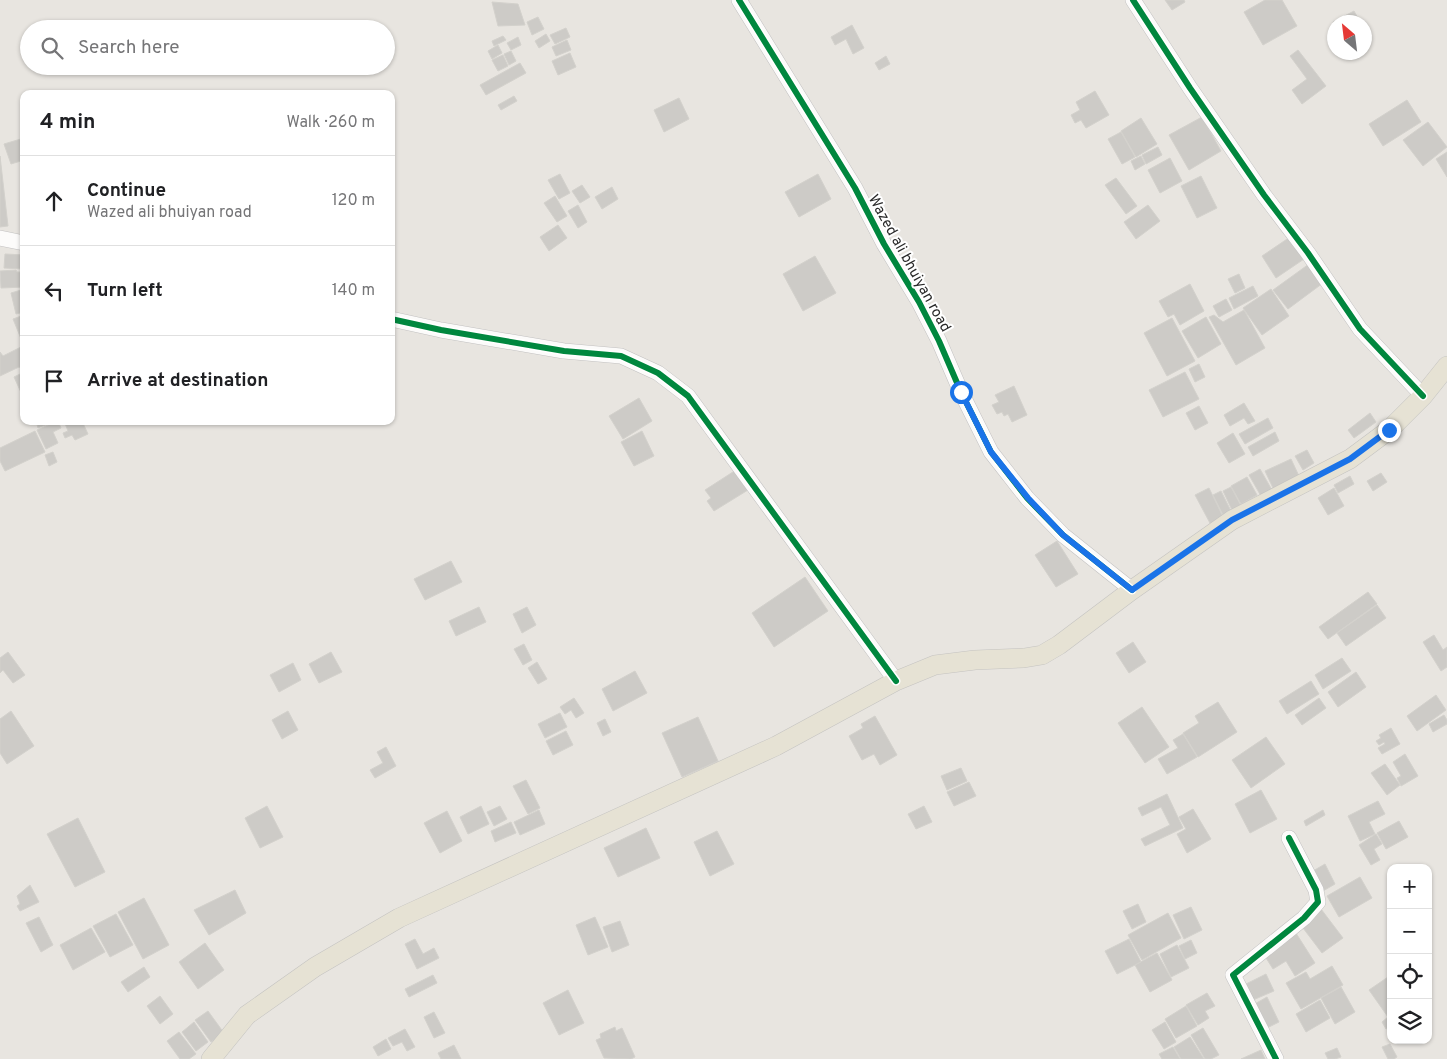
<!DOCTYPE html>
<meta charset="utf-8">
<style>
body{margin:0;font-family:Overpass,sans-serif;background:#f2f2f2;color:#202124}
.controls{position:absolute;right:15px;bottom:15px;display:grid;overflow:hidden;border-radius:10px;box-shadow:0 1px 4px #0004}
.controls button{width:45px;height:45px;display:grid;place-items:center;padding:0;border:0;border-bottom:1px solid #e0e0e0;background:#fff;color:#202124;font:25px sans-serif}
.compass{position:absolute;left:1327px;top:15px;width:45px;height:45px;border-radius:50%;background:#fff;box-shadow:0 1px 4px #0004;rotate:332deg}
.stop{position:absolute;width:15px;height:15px;margin:-11px;border:4px solid #1a73e8;border-radius:50%;background:#fff}
.stop.end{background:#1a73e8;border-color:#fff;box-shadow:0 1px 5px #0008}
.list{margin:0;padding:0;list-style:none}
h2{display:flex;justify-content:space-between;align-items:center;height:65px;margin:0;padding:0 20px;font-size:21px}
h2 small{font-size:16px;font-weight:400;color:#757577}
.list li{display:grid;grid-template-columns:32px 1fr auto;gap:15px;align-items:center;box-sizing:border-box;height:90px;padding:0 20px;border-top:1px solid #e0e0e0}
.list b{display:block;font-size:19px;white-space:nowrap}
.list p{margin:0;font-size:16px;white-space:nowrap;color:#757577}
.list em{font-size:16px;font-style:normal;color:#757577}
.icon{flex:none;width:28px;height:28px;fill:none;stroke:currentColor;stroke-width:2;stroke-linecap:round;stroke-linejoin:round}
.map{position:relative;flex:none;width:1447px;height:1059px;overflow:hidden}
.search{position:absolute;background:#fff;box-shadow:0 1px 4px #0004;left:20px;top:20px;width:375px;height:55px;display:flex;align-items:center;gap:12px;box-sizing:border-box;padding:0 18px;border-radius:28px;color:#757577;font-size:19px}
.panel{position:absolute;background:#fff;box-shadow:0 1px 4px #0004;left:20px;top:90px;width:375px;height:335px;border-radius:10px}
.map>svg:first-child{display:block}
</style>
<div class="map">
<svg width="1447" height="1059" viewBox="0 0 1447 1059">
<rect width="100%" height="100%" fill="#e8e5e0"/>
<path fill="#cdcbc7" stroke="#d3d1cc" d="M1165,0H1184L1185,2L1172,10Z
M1265,0H1282L1297,26L1263,45L1244,12Z
M492,2L518,4L525,25L498,26Z
M1354,11L1360,22H1334V25L1333,22Z
M538,17L544,29L532,35L527,22Z
M852,25L864,48L853,54L846,39L835,45L831,37Z
M566,28L570,37L555,44L550,35Z
M546,34L550,41L539,48L535,41Z
M503,36L506,40L494,46L492,41Z
M518,37L521,45L511,50L507,43Z
M567,40L571,50L556,56L552,47Z
M498,45L502,53L492,59L488,51Z
M1298,50L1326,86L1302,104L1292,90L1307,79L1290,56Z
M511,51L516,61L509,65L504,54Z
M570,53L576,67L558,75L552,61Z
M503,55L508,66L498,71L492,60Z
M886,56L890,64L879,70L875,63Z
M520,63L526,73L486,95L480,85Z
M1095,91L1109,115L1086,128L1081,120L1075,123L1071,115L1080,110L1076,102Z
M514,96L517,101L501,110L498,105Z
M679,98L689,119L664,132L654,110Z
M1407,100L1421,122L1383,146L1369,124Z
M1202,117L1221,151L1189,170L1169,135Z
M1141,118L1157,144L1136,157L1121,131Z
M1428,122L1447,147L1423,166L1403,140Z
M1121,132L1135,157L1122,164L1108,139Z
M24,138V160L11,164L4,144Z
M1158,147L1162,155L1146,164L1142,155Z
M1447,152V177L1436,159Z
M0,156L8,226L0,227Z
M1141,156L1145,164L1135,170L1131,161Z
M1170,158L1182,181L1160,193L1148,170Z
M560,174L570,193L559,199L548,180Z
M818,174L831,199L799,217L785,192Z
M1201,176L1217,208L1197,218L1181,186Z
M1116,178L1137,206L1126,214L1105,185Z
M582,185L590,197L580,203L572,191Z
M612,187L618,199L602,209L595,197Z
M555,196L567,216L557,222L544,203Z
M578,205L587,222L578,228L568,211Z
M1148,205L1160,221L1136,239L1124,222Z
M558,225L567,238L549,251L540,237Z
M1293,235L1307,257L1276,278L1262,256Z
M5,254L24,255V269L4,268Z
M815,256L836,293L803,311L783,274Z
M1309,264L1323,283L1288,309L1273,290Z
M16,270L17,272H24V287L1,288L0,271Z
M1239,274L1245,288L1235,293L1228,279Z
M1190,284L1204,311L1180,325L1174,314L1168,317L1159,301Z
M1253,286L1258,296L1234,309L1229,298Z
M1271,289L1289,316L1262,335L1243,308Z
M21,290L24,302V312L16,314L11,293Z
M1226,299L1232,310L1219,317L1213,306Z
M1244,310L1265,348L1236,365L1209,317L1214,315L1223,322Z
M24,315V346L13,319Z
M1206,317L1221,344L1198,358L1182,331Z
M1172,318L1195,361L1167,376L1144,333Z
M21,347L24,351V369L19,367L0,376V352L3,356Z
M1199,364L1205,377L1195,382L1189,369Z
M24,372V399L14,377Z
M1185,372L1199,399L1163,417L1149,390Z
M1014,386L1027,415L1012,422L1008,414L1004,416L1002,412L997,414L992,405L999,402L995,395Z
M639,398L652,421L623,439L609,416Z
M1244,403L1255,421L1248,424L1244,418L1230,426L1224,415Z
M1199,406L1208,423L1195,430L1186,413Z
M1370,413L1376,422L1354,438L1348,430Z
M1268,418L1273,428L1245,444L1239,434Z
M36,421H55L38,428Z
M57,421H58L61,428L53,432L58,443L46,449L37,430Z
M64,421H82L88,434L75,440L72,435L65,438L63,433L68,431Z
M35,431L45,452L5,471L0,461V448Z
M642,431L654,456L634,466L621,442Z
M1275,432L1279,441L1253,456L1248,447Z
M1233,433L1245,454L1229,463L1217,443Z
M1307,450L1314,463L1303,470L1295,456Z
M53,452L57,462L49,466L45,455Z
M1291,459L1299,476L1273,488L1265,471Z
M1260,469L1272,490L1261,496L1249,475Z
M736,470L748,490L714,511L707,501L711,498L705,490Z
M1381,473L1387,482L1373,491L1367,481Z
M1350,476L1354,484L1338,493L1334,485Z
M1247,477L1257,495L1241,504L1231,486Z
M1231,487L1241,506L1232,510L1223,491Z
M1209,488L1224,519L1211,525L1195,495Z
M1334,488L1344,506L1328,515L1318,498Z
M1221,491L1232,513L1224,517L1213,495Z
M1057,541L1078,574L1056,587L1035,555Z
M451,561L462,582L425,600L414,579Z
M805,577L828,611L774,647L752,613Z
M1368,592L1377,604L1328,639L1319,627Z
M1377,605L1386,618L1346,646L1337,633Z
M479,607L486,622L456,636L449,621Z
M527,607L536,625L522,633L513,614Z
M1434,635L1443,650L1447,647V667L1441,671L1423,642Z
M1133,642L1146,662L1129,673L1116,653Z
M524,644L532,660L523,665L514,649Z
M8,652L25,675L13,683L3,670L0,673V658Z
M331,652L342,672L319,683L309,664Z
M1342,658L1351,671L1323,689L1315,675Z
M537,662L547,679L538,684L528,668Z
M293,663L301,680L279,692L270,675Z
M635,671L647,693L613,711L602,689Z
M1356,672L1366,687L1338,707L1328,692Z
M1311,681L1319,694L1287,714L1279,701Z
M1436,695L1446,710L1417,731L1407,716Z
M574,698L584,713L576,718L571,710L565,714L560,707Z
M1319,698L1326,708L1302,725L1295,715Z
M1218,702L1237,732L1198,757L1183,733L1199,723L1195,716Z
M1142,707L1169,747L1145,763L1118,723Z
M11,711L34,746L7,764L0,753V719Z
M288,711L298,730L282,739L272,720Z
M560,713L567,727L545,738L538,724Z
M1444,715L1447,720V724L1433,732L1429,724Z
M875,716L897,755L880,765L874,754L862,760L849,736L863,728L861,724Z
M698,717L718,761L682,777L662,733Z
M605,719L611,732L603,736L597,723Z
M1391,728L1400,744L1382,754L1378,748L1385,744L1384,742L1379,745L1376,741L1381,738L1379,735Z
M566,731L573,745L553,755L546,741Z
M1183,734L1197,757L1167,774L1158,759L1178,748L1173,740Z
M1266,737L1285,764L1251,788L1232,760Z
M386,747L396,766L375,778L370,770L383,763L377,752Z
M1405,754L1418,776L1401,786L1397,778L1401,776L1393,762Z
M1385,764L1400,785L1387,795L1371,773Z
M961,768L967,781L947,790L941,776Z
M526,780L540,808L528,814L513,786Z
M969,782L976,796L954,806L947,792Z
M1261,790L1277,819L1250,833L1235,804Z
M1167,794L1183,828L1145,846L1141,839L1170,825L1161,807L1142,816L1138,808Z
M1378,801L1385,814L1369,822L1375,834L1360,841L1348,816Z
M267,806L283,837L260,848L245,818Z
M481,806L489,824L468,834L460,817Z
M500,806L507,819L494,826L487,812Z
M924,806L932,822L916,829L908,814Z
M1193,809L1211,839L1187,853L1177,834L1186,829L1179,817Z
M539,810L545,824L520,835L514,822Z
M1323,810L1325,815L1306,826L1304,821Z
M447,811L462,841L440,853L424,823Z
M78,818L105,872L75,887L47,834Z
M1399,821L1408,837L1386,849L1377,833Z
M511,822L516,833L495,842L491,831Z
M646,828L660,858L618,877L604,848Z
M717,831L734,864L710,876L694,842Z
M1376,834L1382,844L1374,849L1380,860L1371,865L1359,845Z
M1325,864L1335,884L1323,891L1313,871Z
M1360,877L1372,898L1339,917L1327,896Z
M30,885L39,902L20,911L17,906L20,904L17,896Z
M235,890L246,913L209,935L194,910Z
M144,898L169,945L143,959L118,912Z
M1138,904L1146,922L1132,929L1123,911Z
M1191,907L1202,930L1184,939L1173,915Z
M1321,909L1343,938L1322,953L1300,924Z
M1168,913L1181,938L1142,960L1128,935Z
M116,914L133,945L110,957L93,926Z
M39,917L53,945L41,952L26,923Z
M595,917L608,947L588,955L576,925Z
M620,921L629,945L612,952L603,927Z
M91,928L105,952L73,970L60,945Z
M1294,930L1315,963L1295,976L1286,961L1273,969L1261,950Z
M415,939L423,954L434,948L439,958L417,969L405,944Z
M1129,939L1141,962L1117,974L1105,951Z
M1191,940L1197,953L1185,959L1179,946Z
M205,943L224,970L198,989L179,962Z
M1177,945L1189,968L1171,977L1160,954Z
M1157,953L1172,980L1150,992L1135,965Z
M1332,966L1343,985L1301,1009L1286,983L1306,972L1310,979Z
M144,967L150,977L128,992L121,982Z
M1266,974L1274,991L1253,1000L1246,984Z
M433,975L437,983L409,997L405,989Z
M1388,977L1391,981V1026L1386,1029L1382,1022L1388,1017L1369,990Z
M1341,987L1355,1012L1335,1024L1321,998Z
M568,990L584,1023L559,1035L543,1003Z
M1207,993L1215,1006L1205,1011L1209,1018L1198,1025L1186,1005Z
M160,996L173,1014L160,1024L147,1006Z
M1267,997L1279,1022L1265,1029L1253,1005Z
M1320,1000L1330,1018L1306,1032L1296,1014Z
M1186,1006L1197,1026L1176,1038L1165,1019Z
M208,1011L224,1033L211,1042L195,1020Z
M434,1012L445,1033L434,1038L424,1017Z
M194,1022L208,1042L196,1051L182,1032Z
M1165,1022L1176,1042L1164,1049L1152,1030Z
M615,1027L616,1031L622,1028L635,1057L631,1059L604,1058L596,1040L601,1038L600,1034Z
M1203,1028L1219,1055L1211,1059H1205L1191,1035Z
M405,1029L415,1047L407,1051L402,1042L393,1046L388,1038Z
M179,1032L196,1054L189,1059H180L167,1041Z
M1190,1037L1204,1059H1181L1174,1047Z
M386,1039L391,1049L378,1056L373,1047Z
M1390,1044L1397,1057L1394,1059H1388L1382,1047Z
M454,1045L461,1059H441L438,1053Z
M1173,1047L1180,1059H1162L1159,1054Z
M1337,1048L1341,1057L1335,1059H1328L1325,1053Z
M1261,1050L1265,1059H1241Z"/>
<g fill="none" stroke-linecap="round" stroke-linejoin="round">
<defs>
<path id="minor" d="M739,0L855,188L884,244L919,302L939,341L961,392L991,452L1027,498L1063,535L1132,590
M1133,0L1190,88L1264,195L1308,253L1360,329L1423,396
M0,238L24,243
M391,319L441,330L564,351L621,356L658,373L688,396L896,681
M1276,1059L1233,975L1304,918L1318,902L1316,890L1289,838"/>
<path id="major" d="M211,1059L247,1015L315,967L399,918L776,746L896,681L935,665L975,660L1024,658L1042,655L1059,645L1132,590L1232,520L1350,459L1389,430L1423,396L1447,366"/>
</defs>
<use href="#minor" stroke="#c2c1c1" stroke-width="16"/>
<use href="#major" stroke="#c4c3c1" stroke-width="20"/>
<use href="#minor" stroke="#fcfbfa" stroke-width="15"/>
<use href="#major" stroke="#e6e2d4" stroke-width="19"/>
<defs>
<path id="cycleway" d="M739,0L855,188L884,244L919,302L939,341L961,392L991,452L1027,498L1063,535L1132,590
M1133,0L1190,88L1264,195L1308,253L1360,329L1423,396
M391,319L441,330L564,351L621,356L658,373L688,396L896,681
M1276,1059L1233,975L1304,918L1318,902L1316,890L1289,838"/>
</defs>
<use href="#cycleway" stroke="#fff" stroke-width="9"/>
<use href="#cycleway" stroke="#00873e" stroke-width="6"/>
</g>
<g fill="none" stroke-linecap="round" stroke-linejoin="round">
<path stroke="#1a73e8" stroke-width="6" d="M961,392L991,452L1028,498L1063,535L1132,590L1232,520L1350,459L1389,430"/>
</g>
<g text-anchor="middle" stroke-width="4" stroke-linejoin="round" paint-order="stroke">
<g font-size="15" fill="#2a2a2a" stroke="#fff">
<text transform="translate(910 263) rotate(61)" y="5">Wazed ali bhuiyan road</text>
</g>
</g>
</svg>
<div class="controls">
<button>+</button>
<button>−</button>
<button><svg class="icon" aria-label="locate" viewBox="0 0 24 24"><circle cx="12" cy="12" r="6"/><path d="M12 2v4M12 18v4M2 12h4M18 12h4"/></svg></button>
<button><svg class="icon" aria-label="layers" viewBox="0 0 24 24"><path d="M12 4l9 5-9 5-9-5zM3 14l9 5 9-5"/></svg></button>
</div>
<svg class="compass" viewBox="-18 -18 36 36"><path d="M0-13l5 13h-10z" fill="#e53935"/><path d="M0 13l5-13h-10z" fill="#757577"/></svg>
<div class="stop" style="left:961px;top:392px"></div>
<div class="stop end" style="left:1389px;top:430px"></div>
<div class="search"><svg class="icon" aria-label="search" viewBox="0 0 24 24"><circle cx="10" cy="10" r="6"/><path d="M15 15l6 6"/></svg>Search here</div>
<section class="panel">
<h2>4 min<small>Walk · 260 m</small></h2>
<ul class="list">
<li><svg class="icon" aria-label="ahead" viewBox="0 0 24 24"><path d="M12 20V5M6 11l6-6 6 6"/></svg><div><b>Continue</b><p>Wazed ali bhuiyan road</p></div><em>120 m</em></li>
<li><svg class="icon" aria-label="left" viewBox="0 0 24 24"><path d="M17 20v-9H6M10 6l-5 5 5 5"/></svg><div><b>Turn left</b></div><em>140 m</em></li>
<li><svg class="icon" aria-label="arrive" viewBox="0 0 24 24"><path d="M6 21V4h12l-3 4 3 4H6"/></svg><div><b>Arrive at destination</b></div></li>
</ul>
</section>
</div>
